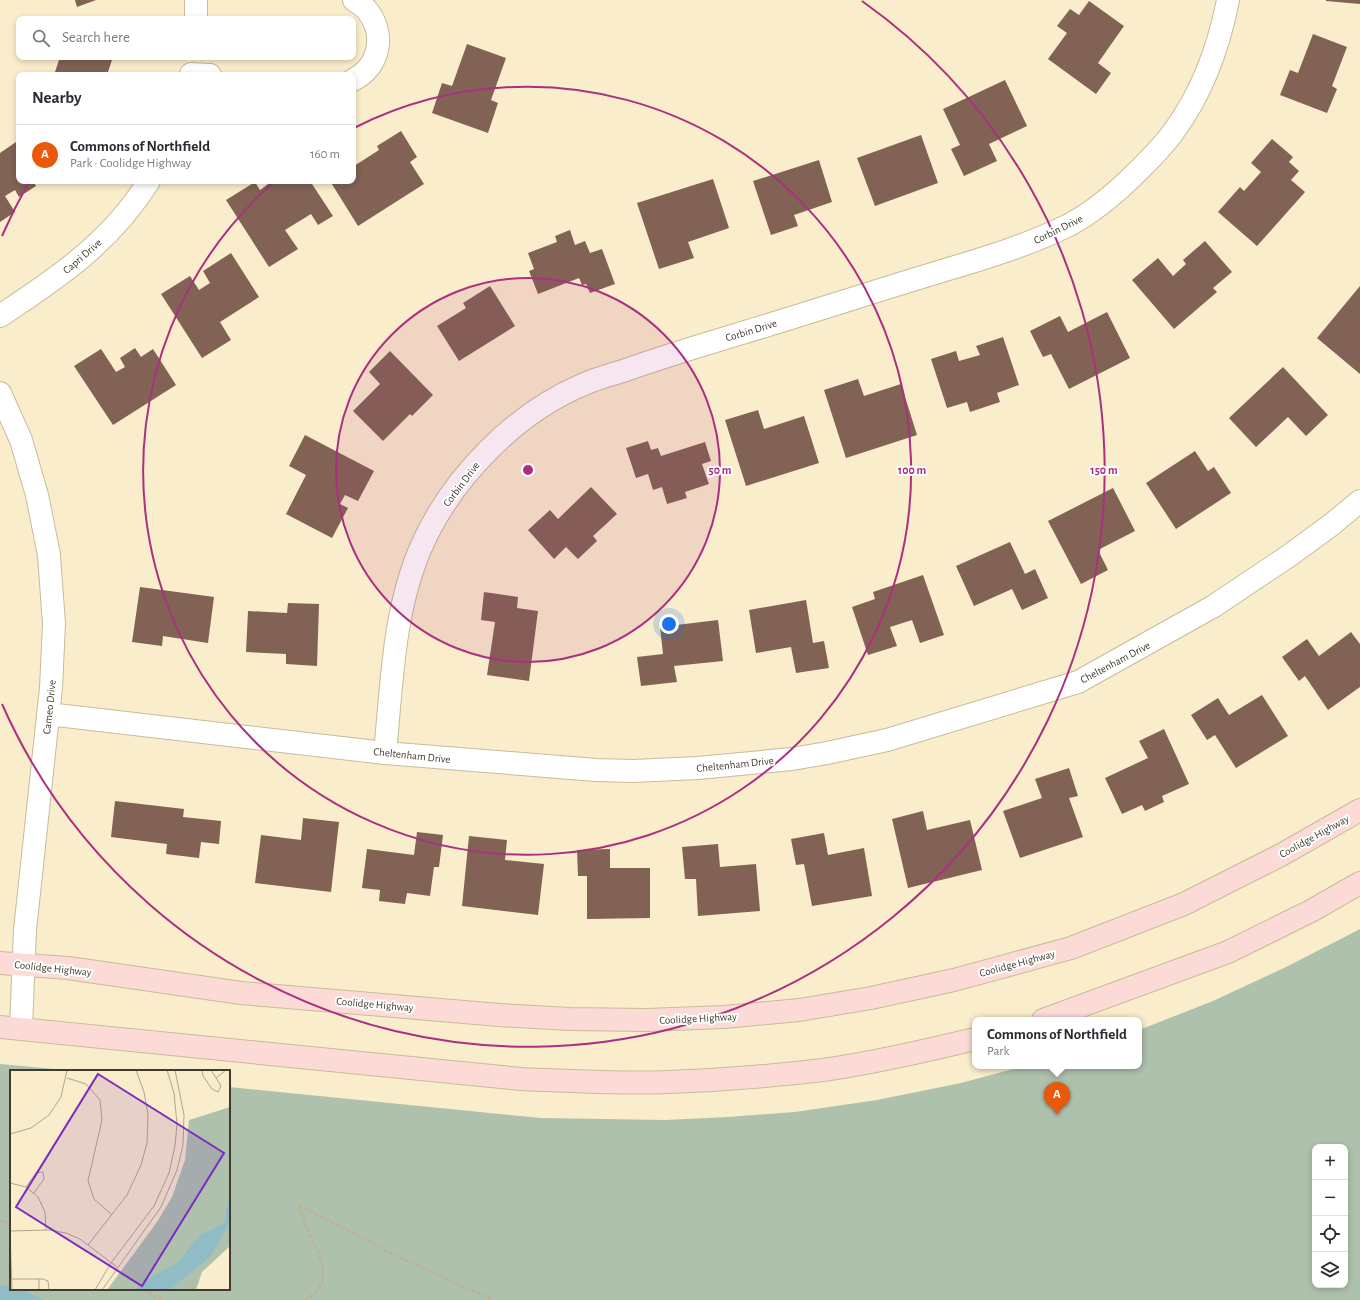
<!DOCTYPE html>
<meta charset="utf-8">
<style>
body{margin:0;font-family:"Alegreya Sans",sans-serif;background:#f2f2f3;color:#2b2b33}
.controls{position:absolute;right:12px;bottom:12px;display:grid;overflow:hidden;border-radius:8px;box-shadow:0 2px 6px #0003}
.controls button{width:36px;height:36px;display:grid;place-items:center;padding:0;border:0;border-bottom:1px solid #e1e1e2;background:#fff;color:#2b2b33;font:20px sans-serif}
.you{position:absolute;left:669px;top:624px;width:14px;height:14px;margin:-10px;border:3px solid #fff;border-radius:50%;background:#1a73e8;box-shadow:0 0 0 6px #1a73e833}
.badge{display:grid;place-items:center;width:26px;height:26px;border-radius:50%;background:#ea580c;color:#fff;font-size:13px;font-weight:700}
.pin{position:absolute;translate:-50% -33px;filter:drop-shadow(0 1px 2px #0008)}
.pin::after{content:'';position:absolute;top:21px;width:14px;height:12px;background:inherit;clip-path:polygon(0 0,100% 0,50% 100%)}
.popup{position:absolute;left:972px;top:1017px;width:170px;height:52px;box-sizing:border-box;display:grid;place-content:center;border-radius:8px;background:#fff;filter:drop-shadow(0 1px 3px #0005);font-size:13px;white-space:nowrap;color:#7c7c81}
.popup b{font-size:15px;color:#2b2b33}
.popup::after{content:'';position:absolute;left:50%;top:100%;margin-left:-8px;border:8px solid transparent;border-top-color:#fff}
.list{margin:0;padding:0;list-style:none}
h2{display:flex;justify-content:space-between;align-items:center;height:52px;margin:0;padding:0 16px;font-size:17px}
h2 small{font-size:13px;font-weight:400;color:#7c7c81}
.list li{display:grid;grid-template-columns:26px 1fr auto;gap:12px;align-items:center;box-sizing:border-box;height:60px;padding:0 16px;border-top:1px solid #e1e1e2}
.list b{display:block;font-size:15px;white-space:nowrap}
.list p{margin:0;font-size:13px;white-space:nowrap;color:#7c7c81}
.list em{font-size:13px;font-style:normal;color:#7c7c81}
.icon{flex:none;width:22px;height:22px;fill:none;stroke:currentColor;stroke-width:2;stroke-linecap:round;stroke-linejoin:round}
.map{position:relative;flex:none;width:1360px;height:1300px;overflow:hidden}
.search{position:absolute;background:#fff;box-shadow:0 2px 6px #0003;left:16px;top:16px;width:340px;height:44px;display:flex;align-items:center;gap:10px;box-sizing:border-box;padding:0 14px;border-radius:8px;color:#7c7c81;font-size:15px}
.panel{position:absolute;background:#fff;box-shadow:0 2px 6px #0003;left:16px;top:72px;width:340px;height:112px;border-radius:8px}
.map>svg:first-child{display:block}
</style>
<div class="map">
<svg width="1360" height="1300" viewBox="0 0 1360 1300">
<rect width="100%" height="100%" fill="#faedcb"/>
<path fill="#aec1ac" fill-rule="evenodd" d="M1360,929V1300H0V1064L76,1071H11V1289H229V1087L541,1118L666,1120L728,1117L795,1112L877,1100L961,1083L1025,1066H1139V1030L1213,1001L1288,966ZM1315,1147H1345V1285H1315Z"/>
<path fill="#90bdc5" d="M0,1285L11,1287V1289L22,1290L45,1300H0Z"/>
<path fill="#816254" d="M75,0H96L77,7Z
M1326,0H1360V4L1326,1Z
M1089,1L1124,26L1098,63L1111,73L1096,94L1048,59L1067,33L1057,26L1070,9L1079,15Z
M1313,34L1347,47L1332,86L1337,89L1327,113L1280,95L1290,70L1298,73Z
M467,44L506,58L491,100L498,103L488,133L432,113L442,83L452,86Z
M60,57H102L112,60L107,75H54Z
M1005,80L1027,126L989,144L997,161L964,176L951,149L960,145L943,109Z
M401,131L417,157L410,162L424,184L358,226L330,181H353V164L354,166L379,150L377,146Z
M921,135L938,183L875,206L857,158Z
M1272,139L1293,157L1289,162L1299,171L1291,180L1305,192L1257,246L1218,212L1240,187L1244,191L1261,172L1251,163Z
M19,140V181H33L36,186L19,197L15,190L5,196L15,212L0,222V153Z
M819,160L832,202L794,215L798,226L771,235L753,181Z
M713,179L729,228L688,242L694,258L659,269L637,203Z
M272,181H310L333,216L318,225L311,214L285,230L298,249L269,267L226,200L255,182L260,190Z
M570,230L575,245L585,241L590,253L602,249L615,284L590,293L586,284L582,285L579,278L538,294L529,271L534,269L528,253L557,242L555,236Z
M1205,241L1232,272L1213,288L1217,292L1174,329L1132,280L1158,258L1173,276L1186,264L1183,260Z
M231,253L259,297L220,322L231,340L202,358L161,294L190,276L199,290L210,283L203,271Z
M490,286L515,326L459,361L437,326L466,308L463,303Z
M1360,286V374L1317,338Z
M1107,312L1130,358L1069,389L1051,354L1043,357L1030,331L1060,316L1068,332Z
M1003,337L1019,385L997,393L1000,402L970,412L967,402L947,408L931,359L956,351L959,361L980,355L976,346Z
M135,348L141,357L153,349L176,385L113,425L74,366L101,349L116,372L125,367L120,358Z
M390,351L433,395L412,416L410,414L383,441L353,411L380,384L369,372Z
M1283,367L1328,415L1306,436L1288,417L1256,447L1229,418Z
M858,379L864,396L901,384L917,435L846,458L824,390Z
M758,410L764,429L804,416L819,463L746,486L725,420Z
M305,435L374,471L358,501L345,495L340,504L348,508L332,538L286,514L306,475L289,466Z
M648,441L651,450L658,448L661,456L705,442L711,461L702,464L709,484L685,492L687,498L667,504L662,487L653,490L648,474L636,478L626,448Z
M1195,451L1208,471L1214,467L1231,493L1176,529L1146,483Z
M591,487L617,514L593,536L597,541L578,559L566,547L554,559L528,530L550,510L558,519Z
M1113,488L1135,531L1098,550L1108,570L1081,584L1048,521Z
M1010,542L1025,574L1035,569L1048,598L1022,610L1012,589L974,606L956,566Z
M923,575L944,635L920,643L912,620L890,627L897,646L868,655L852,607L875,599L873,592Z
M140,587L214,597L208,643L163,636L162,646L132,642Z
M484,592L518,597L517,608L538,611L529,681L487,675L495,622L481,620Z
M806,600L813,643L824,641L829,668L796,673L791,647L756,653L749,610Z
M288,603L319,604L317,666L286,664V654L246,652L248,611L287,613Z
M718,620L723,661L674,666L677,682L641,686L637,657L663,654L660,627Z
M1351,632L1360,644V687L1328,710L1305,676L1299,681L1282,657L1307,639L1319,656Z
M1262,695L1288,736L1236,768L1215,735L1207,740L1191,715L1218,698L1229,715Z
M1164,729L1189,784L1162,796L1164,802L1145,811L1142,805L1122,814L1105,778L1148,758L1139,741Z
M1069,768L1078,796L1069,798L1083,837L1020,858L1003,811L1042,798L1035,779Z
M115,801L184,809L183,817L221,821L219,844L201,842L199,858L166,854L167,844L111,837Z
M923,811L927,830L970,820L982,870L908,888L892,819Z
M303,818L339,822L331,892L255,883L261,835L301,840Z
M417,832L443,835L439,867H434L430,896L407,893L405,904L379,901L380,890L362,888L367,849L414,855Z
M824,833L828,855L864,848L872,896L812,906L804,864L796,865L791,839Z
M469,836L507,840L505,860L544,864L538,915L462,906Z
M718,844L720,867L756,864L760,911L698,916L696,879H685L682,847Z
M610,849V868H650V918L587,919V876H578L577,850Z"/>
<g fill="none" stroke-linecap="round" stroke-linejoin="round">
<defs>
<path id="street" d="M196,0V19
M191,74L210,75
M353,80C381,66 386,32 366,9C363,6 358,3 354,0
M0,316C59,277 111,242 149,181
M0,393L21,440L37,495L49,555L54,624L51,688L25,930L21,1028
M48,714L385,753L596,770L633,771L698,768L792,759L827,753L887,740L1078,682L1214,606L1290,555L1331,525L1360,501
M385,753C392,683 393,610 422,545C452,478 514,414 582,385C595,379 609,375 623,371C662,357 702,345 742,333C806,314 869,293 932,274C978,260 1024,247 1067,226C1094,212 1115,194 1136,173C1149,160 1163,147 1174,131C1202,93 1219,46 1228,0"/>
<path id="secondary" d="M0,963L68,968L241,993L499,1015L570,1019L647,1020L724,1017L799,1010L871,998L954,980L1071,948L1184,904L1281,855L1360,810
M1043,1020L1228,952L1311,911L1360,883
M0,1027L521,1079C570,1081 620,1084 669,1082C721,1080 773,1076 823,1070C874,1063 925,1051 975,1039"/>
</defs>
<use href="#street" stroke="#c7bb9a" stroke-width="24"/>
<use href="#secondary" stroke="#c7bb9a" stroke-width="24"/>
<path stroke="#bcb297" stroke-width="2.5" stroke-dasharray="4 2" stroke-linecap="butt" d="M299,1205L397,1256L492,1300
M299,1206C302,1215 305,1224 308,1232C315,1248 327,1264 322,1282C320,1289 312,1295 306,1300
M0,1221L11,1224
M143,1289L161,1300"/>
<use href="#street" stroke="#fff" stroke-width="22"/>
<use href="#secondary" stroke="#fcdbd7" stroke-width="22"/>
</g>
<circle cx="528" cy="470" r="192" fill="#ab3082" fill-opacity=".12"/>
<g fill="none" stroke="#ab3082" stroke-width="2">
<circle cx="528" cy="470" r="192"/>
<path d="M354 128A384 384 0 1 1 274 182"/>
<path d="M2 236A576 576 0 0 1 29 182M862 1A576 576 0 1 1 2 704"/>
</g>
<g text-anchor="middle" stroke-width="4" stroke-linejoin="round" paint-order="stroke">
<g font-size="11" fill="#403b2e" stroke="#fff">
<text transform="translate(1058 229) rotate(-26)" y="4">Corbin Drive</text>
<text transform="translate(82 256) rotate(-41)" y="4">Capri Drive</text>
<text transform="translate(751 330) rotate(-17)" y="4">Corbin Drive</text>
<text transform="translate(461 484) rotate(-53)" y="4">Corbin Drive</text>
<text transform="translate(1115 662) rotate(-28)" y="4">Cheltenham Drive</text>
<text transform="translate(49 707) rotate(-84)" y="4">Cameo Drive</text>
<text transform="translate(412 755) rotate(6)" y="4">Cheltenham Drive</text>
<text transform="translate(735 764) rotate(-6)" y="4">Cheltenham Drive</text>
<text transform="translate(1314 836) rotate(-29)" y="4">Coolidge Highway</text>
<text transform="translate(1017 963) rotate(-15)" y="4">Coolidge Highway</text>
<text transform="translate(53 968) rotate(6)" y="4">Coolidge Highway</text>
<text transform="translate(375 1004) rotate(5)" y="4">Coolidge Highway</text>
<text transform="translate(698 1018) rotate(-3)" y="4">Coolidge Highway</text>
</g>
</g>
<g transform="translate(10 1070)">
<rect width="220" height="220" fill="#faedcb"/>
<path d="M220,37V176L192,202L186,220H97L147,152L162,127L175,90L179,50Z" fill="#aec1ac"/>
<path d="M220,124V152L200,187L159,220H126L132,213L168,192L190,165L214,153Z" fill="#90bdc5"/>
<path fill="none" stroke="#b0a68c" stroke-width="1" d="M192,0L193,6L202,19L208,22L211,16L201,0M57,8L76,14L90,30L92,50L78,111L84,129L102,145M206,8L216,0M0,64L21,58L39,45L51,27L57,0M0,113L16,117L28,127L35,142L36,160M16,117L26,103L33,102L34,109L24,123M0,161L39,160L56,163L70,169L107,197M0,161L2,220M78,175L117,125L131,95L137,73L138,45L134,22L126,0M1,209H29M29,220V209H33L38,211L39,220M85,220L101,193L144,136L159,103L165,76L167,54L164,23L157,0M92,220L151,137L167,100L173,75L174,45L165,0"/>
<path fill="#7b2cbf" fill-opacity="0.15" stroke="#7b2cbf" stroke-width="2" d="M88,4L214,83L132,216L6,137Z"/>
<rect width="220" height="220" fill="none" stroke="#403b2e" stroke-width="2"/>
</g>
<circle cx="528" cy="470" r="6" fill="#ab3082" stroke="#fff" stroke-width="2"/>
<g font-size="12" text-anchor="middle" font-weight="bold" fill="#ab3082" stroke="#fff" stroke-width="4" stroke-linejoin="round" paint-order="stroke">
<text x="720" y="474">50 m</text>
<text x="912" y="474">100 m</text>
<text x="1104" y="474">150 m</text>
</g>
</svg>
<div class="controls">
<button>+</button>
<button>−</button>
<button><svg class="icon" aria-label="locate" viewBox="0 0 24 24"><circle cx="12" cy="12" r="6"/><path d="M12 2v4M12 18v4M2 12h4M18 12h4"/></svg></button>
<button><svg class="icon" aria-label="layers" viewBox="0 0 24 24"><path d="M12 4l9 5-9 5-9-5zM3 14l9 5 9-5"/></svg></button>
</div>
<div class="you"></div>
<div class="pin badge" style="left:1057px;top:1115px">A</div>
<div class="popup"><b>Commons of Northfield</b>Park</div>
<div class="search"><svg class="icon" aria-label="search" viewBox="0 0 24 24"><circle cx="10" cy="10" r="6"/><path d="M15 15l6 6"/></svg>Search here</div>
<section class="panel">
<h2>Nearby<small></small></h2>
<ul class="list">
<li><span class="badge">A</span><div><b>Commons of Northfield</b><p>Park · Coolidge Highway</p></div><em>160 m</em></li>
</ul>
</section>
</div>
